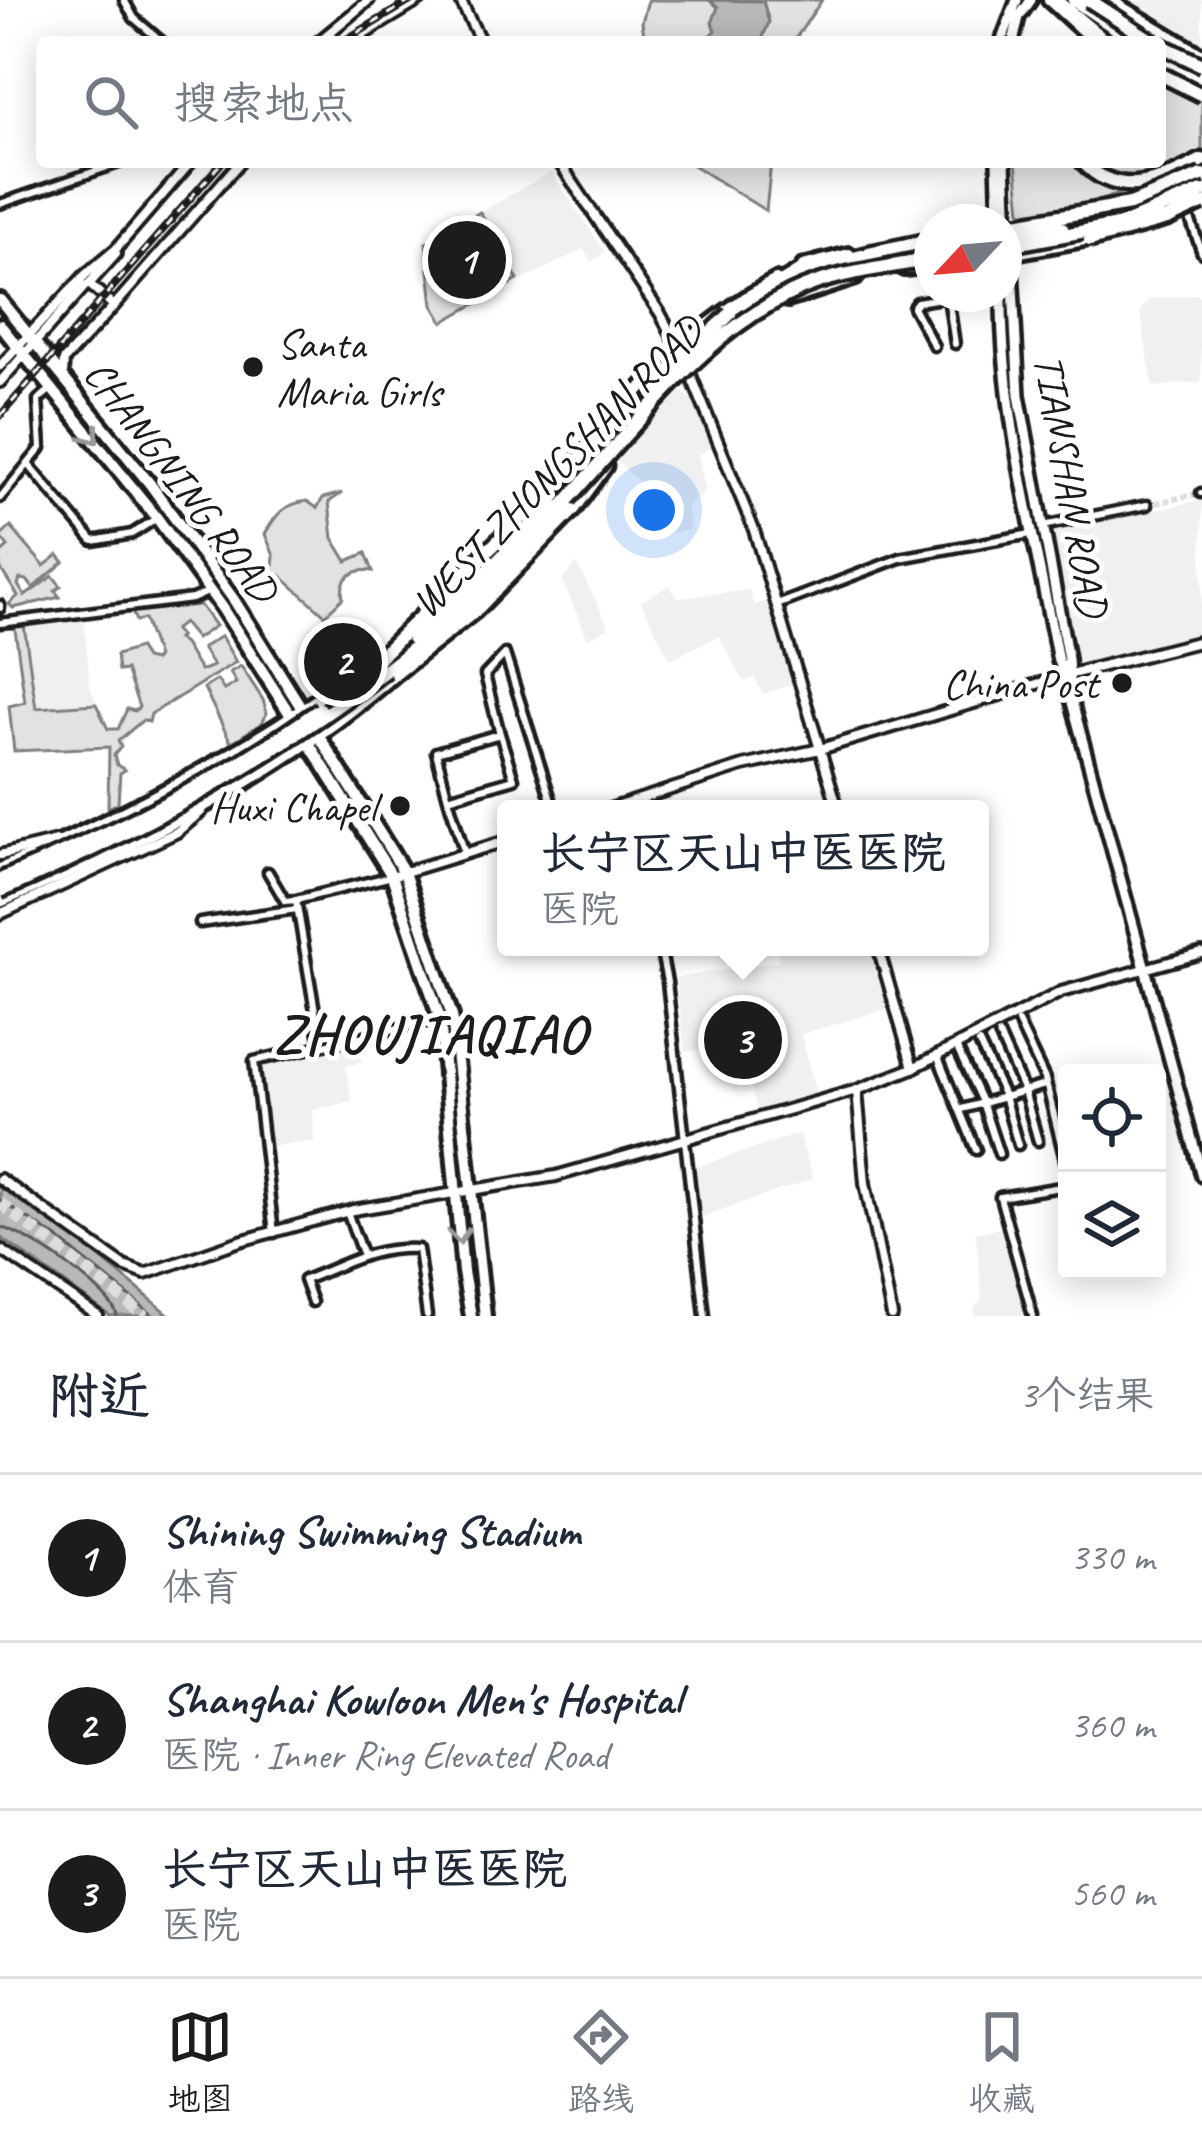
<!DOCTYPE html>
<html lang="zh">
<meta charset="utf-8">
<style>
body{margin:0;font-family:Caveat,"LXGW WenKai TC",sans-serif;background:#f6f6f7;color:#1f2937}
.controls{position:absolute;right:36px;bottom:36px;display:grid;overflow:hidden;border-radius:12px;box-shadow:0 6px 30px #0003}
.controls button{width:108px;height:108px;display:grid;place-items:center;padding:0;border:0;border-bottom:3px solid #e0e1e3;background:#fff;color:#1f2937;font:60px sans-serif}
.compass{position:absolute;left:914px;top:204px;width:108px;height:108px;border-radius:50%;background:#fff;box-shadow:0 6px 30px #0003;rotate:244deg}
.you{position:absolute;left:654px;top:510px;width:42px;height:42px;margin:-30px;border:9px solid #fff;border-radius:50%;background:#1a73e8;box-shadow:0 0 0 18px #1a73e833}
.badge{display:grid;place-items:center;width:78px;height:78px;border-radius:50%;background:#1c1c1c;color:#fff;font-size:39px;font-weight:700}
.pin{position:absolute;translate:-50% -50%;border:6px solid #fff;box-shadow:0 3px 12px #0006}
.popup{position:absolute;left:497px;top:800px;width:492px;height:156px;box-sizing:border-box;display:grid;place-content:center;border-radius:12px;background:#fff;filter:drop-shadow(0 3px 9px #0005);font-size:39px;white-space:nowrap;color:#747a83}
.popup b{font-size:45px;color:#1f2937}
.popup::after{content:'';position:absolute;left:50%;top:100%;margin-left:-24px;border:24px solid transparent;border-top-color:#fff}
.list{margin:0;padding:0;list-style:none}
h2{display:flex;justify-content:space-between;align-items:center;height:156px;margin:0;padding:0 48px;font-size:51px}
h2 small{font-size:39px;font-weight:400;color:#747a83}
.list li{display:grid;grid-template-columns:78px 1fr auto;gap:36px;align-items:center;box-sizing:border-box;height:168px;padding:0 48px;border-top:3px solid #e0e1e3}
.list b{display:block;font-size:45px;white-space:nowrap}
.list p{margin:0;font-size:39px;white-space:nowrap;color:#747a83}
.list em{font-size:39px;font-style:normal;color:#747a83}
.icon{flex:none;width:66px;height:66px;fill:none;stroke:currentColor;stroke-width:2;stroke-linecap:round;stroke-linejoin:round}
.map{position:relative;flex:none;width:1202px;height:1316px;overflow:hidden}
.search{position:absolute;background:#fff;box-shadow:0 6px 30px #0003;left:36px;right:36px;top:36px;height:132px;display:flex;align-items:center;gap:30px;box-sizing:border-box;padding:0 42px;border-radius:12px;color:#747a83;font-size:45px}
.sheet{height:660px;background:#fff}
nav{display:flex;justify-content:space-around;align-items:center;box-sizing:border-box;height:168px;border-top:3px solid #e0e1e3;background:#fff;font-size:33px;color:#747a83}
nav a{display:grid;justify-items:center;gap:6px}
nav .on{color:#1c1c1c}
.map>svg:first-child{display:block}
</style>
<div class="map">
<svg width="1202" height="1316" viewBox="0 0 1202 1316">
<rect width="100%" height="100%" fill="#fff"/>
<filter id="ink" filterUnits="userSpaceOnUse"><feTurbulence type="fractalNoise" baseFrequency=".00833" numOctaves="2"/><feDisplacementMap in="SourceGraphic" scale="24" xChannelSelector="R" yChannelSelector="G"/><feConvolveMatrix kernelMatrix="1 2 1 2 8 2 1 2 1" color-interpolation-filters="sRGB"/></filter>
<g filter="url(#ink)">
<path fill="#f0f0f0" d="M1124,0H1202V46L1154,25Z
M551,172L605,252L591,262L583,249L521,281L482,211Z
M1198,294L1202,302L1201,382L1153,387L1140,311L1150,299Z
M681,391L700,406L715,446L698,454L705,491L687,505L689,530L653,535L652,494L617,462L670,395Z
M1202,500V635L1077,668L1052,532Z
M577,564L609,627L588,639L562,580Z
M670,585L677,598L749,590L754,605L771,600L796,683L763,694L754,678L744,682L719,636L670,659L641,601Z
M84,618L90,687L104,717L14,751L9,710L35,707L24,625Z
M776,947H873L890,1008L801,1034L816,1093L757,1111L743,1047L685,1051L676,978L779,961Z
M358,1042L362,1062L346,1066L352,1101L313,1110L314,1141L266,1147L257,1065Z
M799,1134L813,1179L701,1217L696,1167Z
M1003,1227L1028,1316H975L974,1309L982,1298L976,1233Z"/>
<path fill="#e2e2e2" stroke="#7f7f7f" stroke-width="3" d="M648,0H822L793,42H645L642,22Z
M1160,72L1202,102V156C1163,176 1062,225 1021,211L1016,162H1160Z
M688,162H771L766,211Z
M480,212L518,280L443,322L433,305L426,243Z
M342,493L329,502L333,538L347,561L366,553L373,571C354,568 339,577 343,598L325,615L280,575L272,576L274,556L265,534C276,514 284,504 307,501L317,508L323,498Z
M11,527L44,566L58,555L64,562L33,588L27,580L20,579L18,585L25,596L53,576L61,586L55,591L60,597L13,608L9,604L18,596L0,568V554L8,547L0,537Z
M200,605L215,626L196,639L183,623L174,630L180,637L177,639L184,644L200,671L213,666L202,648L221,636L236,662L151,714L149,722L143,720L118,741L121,747L114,755L117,765L125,770L120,773L118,803L108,808L109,747L14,751L9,706L25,702L15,629L3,627L24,625L36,708L96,704L108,729H118L127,709L135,711L139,707L126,670L118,671L116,655L139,648L145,659L154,661L157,657L144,619L136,621L132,612Z
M241,666L263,700L267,713L261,724L231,743L204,688L217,680L224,690L236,683L230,672Z"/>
<path fill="#b8b8b8" stroke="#7a7a7a" stroke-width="3" d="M709,0L763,1L769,22L761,42H705L716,30L712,23L718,7Z
M0,1186L64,1228L171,1316H110L0,1237Z"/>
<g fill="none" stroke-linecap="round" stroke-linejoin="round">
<path stroke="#5a5a5a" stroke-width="3" d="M0,1200L57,1238L154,1316
M0,1227C24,1231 114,1293 117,1316"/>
<path stroke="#ddd" stroke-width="6" stroke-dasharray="6 3" stroke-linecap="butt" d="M1147,505L1201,493"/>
<path stroke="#ddd" stroke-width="12" stroke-dasharray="12 6" stroke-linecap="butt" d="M0,1203L145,1316"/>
<defs>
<path id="minor" d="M124,0L134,18L162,42
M0,204L122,162
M1188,213L1202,253
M934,346L913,307L917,302L948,297L955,344
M29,465L93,541L132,534L157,518
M1201,493H1202
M0,498L41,448L38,400L50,390
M1043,526L1147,505
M0,605V608
M777,605L900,558L1031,534
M0,623L192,599L210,591
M448,798L436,752L500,734L485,675L505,654L554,809
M465,854L448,798L514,779L500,734
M268,872L285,901L296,900
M200,923L297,909
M660,947L667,982L705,1316
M1018,1022L1045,1079L1067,1168
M999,1035L1024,1091L1038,1141
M979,1043L1004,1096L1018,1145
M321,1046L296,900L392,876
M956,1046L982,1102L999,1154
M939,1060L976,1150
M962,1109L1045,1085
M347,1212L362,1253
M274,1233L254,1061L439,1019
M312,1302L304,1280C347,1264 370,1247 418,1249L427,1316
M1033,1316L1000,1197L1067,1186"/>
<path id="tertiary" d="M460,0L481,42
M318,42L369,0
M351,42L420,0
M559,162L660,313L679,349
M89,284L116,254
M0,366L85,275L116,249L191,162
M688,368L754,530L838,809
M63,375L64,360L114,306
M0,382L85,286L89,284L114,306L240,162
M609,809L743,766L820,749L1067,675L1202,641
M0,855L57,841
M392,876L506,841
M0,914L177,832L201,812
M878,947L913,1068
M857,1090L865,1183L892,1316
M0,1179L124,1266L145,1274L240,1241L353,1210L556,1176L857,1090L913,1068L1061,992L1202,953
M0,1249L98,1316"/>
<path id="secondary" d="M1001,42L1017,0
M1013,42L1019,17L1031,0
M997,162L999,222
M1005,162L1008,229
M1011,251L1019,395L1068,659L1070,695L1202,1176
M1002,294C1001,416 1036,541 1058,661L1065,672"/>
<path id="primary" d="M1049,0L1095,42
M1110,0L1202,55
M1160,65L1202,85
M1004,255L1095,238
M803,266L849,254
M904,269L932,266
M0,300L150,484L234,600L404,872L452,1016L485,1316
M788,300L856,278
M0,325L157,518L222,608L295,722
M584,456C640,384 695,323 776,280
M438,606L463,586L532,515
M305,737L392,876L440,1019L463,1272L471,1316
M0,869C129,814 250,750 363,667
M0,902C142,843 285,774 400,670"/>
<path id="trunk" d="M1055,0L1106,42
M1074,0L1136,42
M1160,56L1202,75
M1083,162C1119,201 1162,181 1202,160
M1062,228L1130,213L1202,183
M730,314L799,272L877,252
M551,489L589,449
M573,510L605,466"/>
</defs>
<use href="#minor" stroke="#1c1c1c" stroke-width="15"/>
<use href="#tertiary" stroke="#1c1c1c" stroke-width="16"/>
<use href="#secondary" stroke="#1c1c1c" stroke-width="18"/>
<use href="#primary" stroke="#1c1c1c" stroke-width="20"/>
<use href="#trunk" stroke="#1c1c1c" stroke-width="21"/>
<use href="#minor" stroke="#fff" stroke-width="6"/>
<use href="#tertiary" stroke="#fff" stroke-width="8"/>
<use href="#secondary" stroke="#fff" stroke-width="9"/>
<use href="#primary" stroke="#fff" stroke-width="10"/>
<use href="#trunk" stroke="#fff" stroke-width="12"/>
<defs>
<path id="rail" d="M342,42L412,0
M0,416L222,162"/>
</defs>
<use href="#rail" stroke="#1c1c1c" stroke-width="8"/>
<use href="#rail" stroke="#fff" stroke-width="3" stroke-dasharray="9" stroke-linecap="butt"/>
<defs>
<path id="trunk-bridge" d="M1089,0L1154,42
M1160,45L1202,65
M1160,74L1202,95
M1004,226L1130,204L1202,175
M1004,236L1062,228
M1090,240L1167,219L1202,203
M1004,246L1123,224L1202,191
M869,253L932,240
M662,380L730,314
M413,639L492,567L553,503
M396,673L476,610L573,510
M347,689L551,489
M0,880C112,833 221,781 320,709
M0,891C164,821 314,735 450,618C512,565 566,502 620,441C672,383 719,328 791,293C834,272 885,268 932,259"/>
</defs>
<use href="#trunk-bridge" stroke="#1c1c1c" stroke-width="21" stroke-linecap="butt"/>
<use href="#trunk-bridge" stroke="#fff" stroke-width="12"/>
</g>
<defs><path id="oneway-chevron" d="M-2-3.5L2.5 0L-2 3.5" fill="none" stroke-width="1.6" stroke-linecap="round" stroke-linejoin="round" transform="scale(3)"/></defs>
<g stroke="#999">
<use href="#oneway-chevron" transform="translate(92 436) rotate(52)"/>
<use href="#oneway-chevron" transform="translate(459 1236) rotate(84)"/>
</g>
</g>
<g fill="#1c1c1c" stroke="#fff" stroke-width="4.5">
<circle cx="253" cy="367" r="12"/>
<circle cx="1122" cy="683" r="12"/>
<circle cx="400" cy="806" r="12"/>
</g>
<g text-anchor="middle" stroke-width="10" stroke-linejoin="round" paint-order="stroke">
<g font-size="42" fill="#1c1c1c" stroke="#fff" text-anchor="end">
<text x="277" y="358" text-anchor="start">Santa<tspan x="277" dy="48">Maria Girls</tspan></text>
<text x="1098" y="698">China Post</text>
<text x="376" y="821">Huxi Chapel</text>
</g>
<g font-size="42" fill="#1c1c1c" stroke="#fff">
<text transform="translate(556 466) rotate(-46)" y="15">WEST ZHONGSHAN ROAD</text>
<text transform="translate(182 480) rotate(53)" y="15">CHANGNING ROAD</text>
<text transform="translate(1072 485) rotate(80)" y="15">TIANSHAN ROAD</text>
</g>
<g font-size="54" font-weight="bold" letter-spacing="3" fill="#1c1c1c" stroke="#fff">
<text x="431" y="1052">ZHOUJIAQIAO</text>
</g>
</g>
</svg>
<div class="controls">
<button><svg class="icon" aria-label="locate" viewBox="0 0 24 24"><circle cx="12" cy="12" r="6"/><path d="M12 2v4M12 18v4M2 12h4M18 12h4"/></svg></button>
<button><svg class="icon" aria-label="layers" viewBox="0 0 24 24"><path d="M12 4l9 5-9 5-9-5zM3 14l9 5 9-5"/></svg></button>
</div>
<svg class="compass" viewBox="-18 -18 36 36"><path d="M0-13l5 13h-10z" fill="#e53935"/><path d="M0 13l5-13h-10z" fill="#747a83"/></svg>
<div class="you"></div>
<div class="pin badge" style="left:467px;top:260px">1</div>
<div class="pin badge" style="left:343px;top:662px">2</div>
<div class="pin badge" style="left:743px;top:1040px">3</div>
<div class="popup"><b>长宁区天山中医医院</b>医院</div>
<div class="search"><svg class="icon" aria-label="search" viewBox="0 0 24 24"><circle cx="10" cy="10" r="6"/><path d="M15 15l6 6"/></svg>搜索地点</div>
</div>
<section class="sheet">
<h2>附近<small>3个结果</small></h2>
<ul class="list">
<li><span class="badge">1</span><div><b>Shining Swimming Stadium</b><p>体育</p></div><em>330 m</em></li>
<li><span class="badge">2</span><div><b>Shanghai Kowloon Men's Hospital</b><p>医院 · Inner Ring Elevated Road</p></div><em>360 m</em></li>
<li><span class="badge">3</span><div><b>长宁区天山中医医院</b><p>医院</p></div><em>560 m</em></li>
</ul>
</section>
<nav>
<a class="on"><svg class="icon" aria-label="map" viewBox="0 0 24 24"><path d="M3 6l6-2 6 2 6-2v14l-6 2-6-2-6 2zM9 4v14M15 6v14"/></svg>地图</a>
<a><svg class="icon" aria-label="directions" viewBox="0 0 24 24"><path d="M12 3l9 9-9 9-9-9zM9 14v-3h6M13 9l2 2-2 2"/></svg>路线</a>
<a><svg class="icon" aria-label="saved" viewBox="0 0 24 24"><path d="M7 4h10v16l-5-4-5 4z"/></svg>收藏</a>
</nav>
